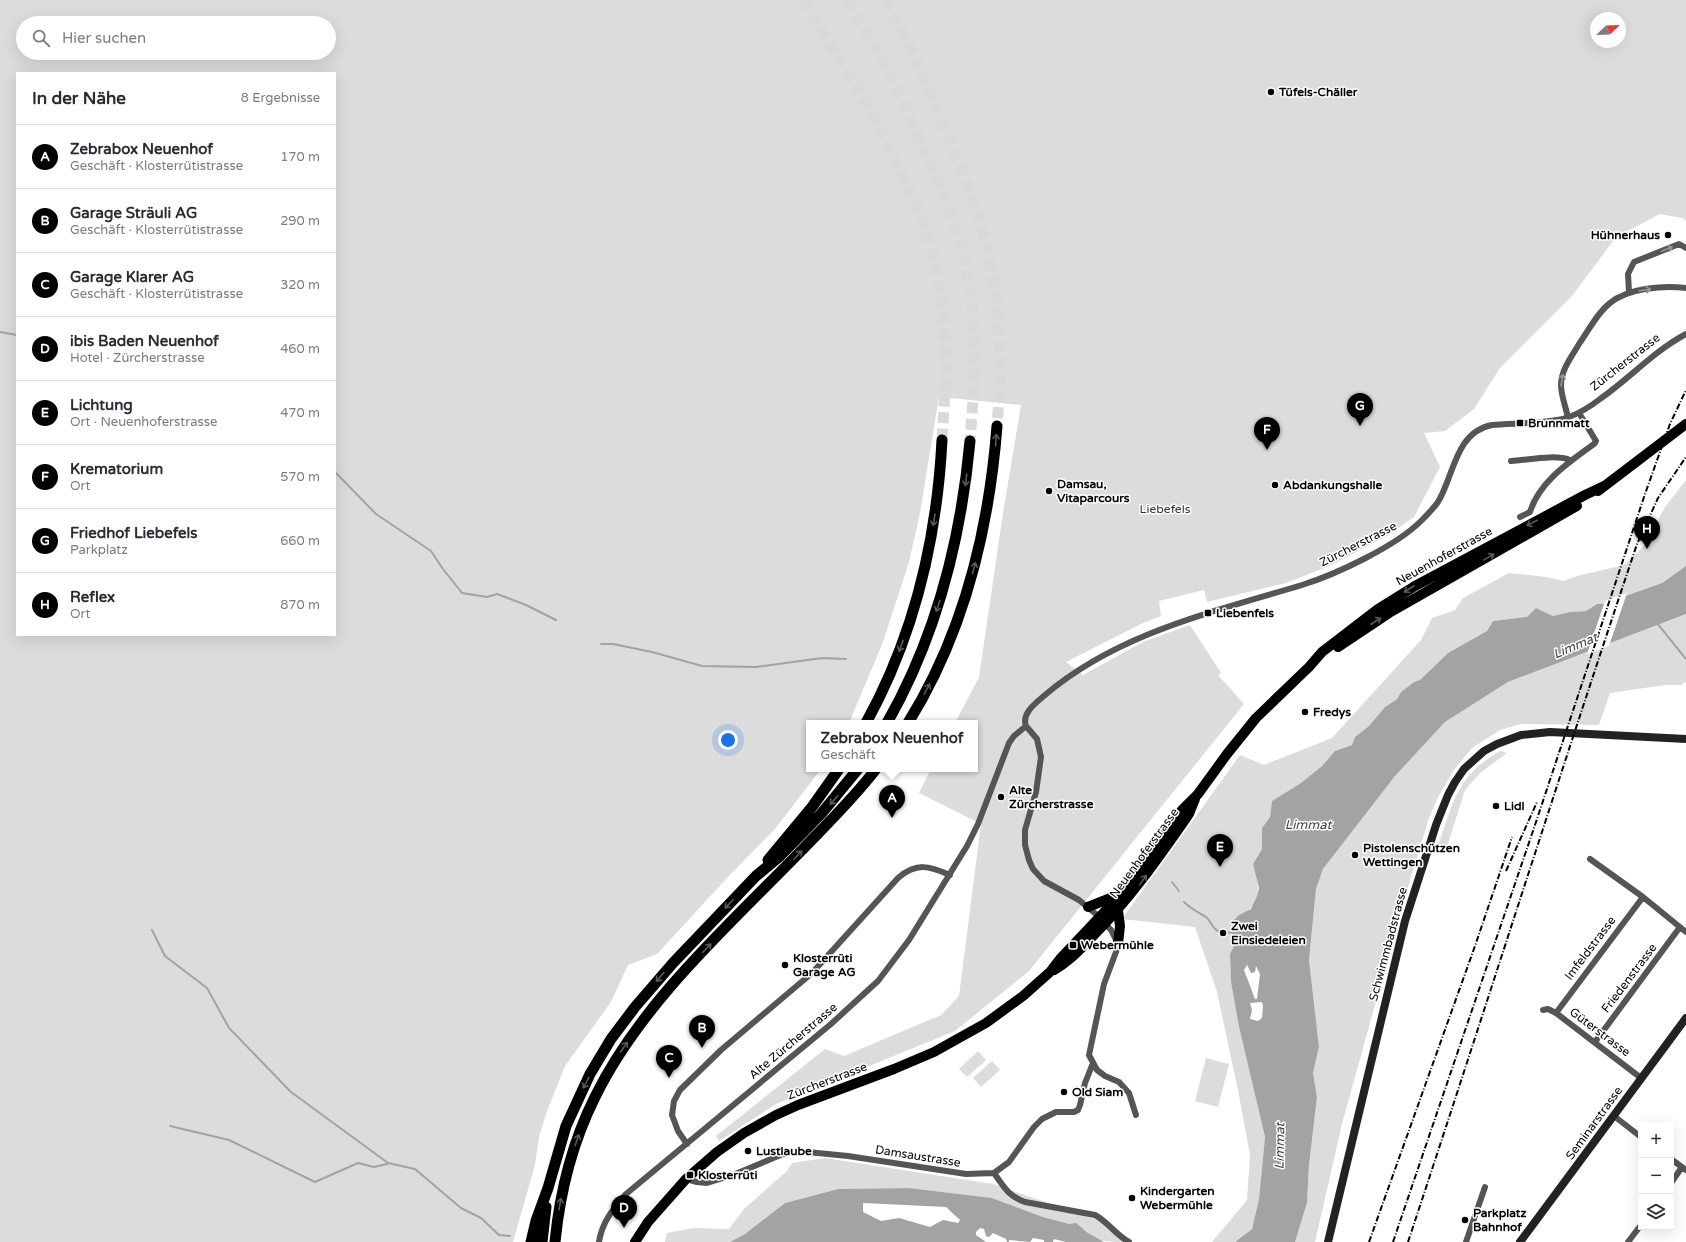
<!DOCTYPE html>
<html lang="de">
<meta charset="utf-8">
<style>
body{margin:0;font-family:"Varela Round",sans-serif;background:#f7f7f7;color:#2b2b33}
.controls{position:absolute;right:12px;bottom:12px;display:grid;overflow:hidden;border-radius:0px;box-shadow:0 4px 16px #0002}
.controls button{width:36px;height:36px;display:grid;place-items:center;padding:0;border:0;border-bottom:1px solid #e1e1e2;background:#fff;color:#2b2b33;font:20px sans-serif}
.compass{position:absolute;left:1590px;top:12px;width:36px;height:36px;border-radius:50%;background:#fff;box-shadow:0 4px 16px #0002;rotate:67deg}
.you{position:absolute;left:728px;top:740px;width:14px;height:14px;margin:-10px;border:3px solid #fff;border-radius:50%;background:#1a73e8;box-shadow:0 0 0 6px #1a73e833}
.badge{display:grid;place-items:center;width:26px;height:26px;border-radius:50%;background:#000;color:#fff;font-size:13px;font-weight:700}
.pin{position:absolute;translate:-50% -33px;filter:drop-shadow(0 1px 2px #0008)}
.pin::after{content:'';position:absolute;top:21px;width:14px;height:12px;background:inherit;clip-path:polygon(0 0,100% 0,50% 100%)}
.popup{position:absolute;left:806px;top:720px;width:172px;height:52px;box-sizing:border-box;display:grid;place-content:center;border-radius:0px;background:#fff;filter:drop-shadow(0 1px 3px #0005);font-size:13px;white-space:nowrap;color:#7c7c81}
.popup b{font-size:15px;color:#2b2b33}
.popup::after{content:'';position:absolute;left:50%;top:100%;margin-left:-8px;border:8px solid transparent;border-top-color:#fff}
.list{margin:0;padding:0;list-style:none}
h2{display:flex;justify-content:space-between;align-items:center;height:52px;margin:0;padding:0 16px;font-size:17px}
h2 small{font-size:13px;font-weight:400;color:#7c7c81}
.list li{display:grid;grid-template-columns:26px 1fr auto;gap:12px;align-items:center;box-sizing:border-box;height:64px;padding:0 16px;border-top:1px solid #e1e1e2}
.list b{display:block;font-size:15px;white-space:nowrap}
.list p{margin:0;font-size:13px;white-space:nowrap;color:#7c7c81}
.list em{font-size:13px;font-style:normal;color:#7c7c81}
.icon{flex:none;width:22px;height:22px;fill:none;stroke:currentColor;stroke-width:2;stroke-linecap:round;stroke-linejoin:round}
.map{position:relative;flex:none;width:1686px;height:1242px;overflow:hidden}
.search{position:absolute;background:#fff;box-shadow:0 4px 16px #0002;left:16px;top:16px;width:320px;height:44px;display:flex;align-items:center;gap:10px;box-sizing:border-box;padding:0 14px;border-radius:22px;color:#7c7c81;font-size:15px}
.panel{position:absolute;background:#fff;box-shadow:0 4px 16px #0002;left:16px;top:72px;width:320px;height:564px;border-radius:0px}
.map>svg:first-child{display:block}
</style>
<div class="map">
<svg width="1686" height="1242" viewBox="0 0 1686 1242">
<rect width="100%" height="100%" fill="#fff"/>
<path fill="#dcdcdc" fill-rule="evenodd" d="M0,0H1686V221L1682,218L1660,214L1616,237L1572,296L1500,368L1474,409L1445,431L1424,433L1440,467L1414,517L1390,534L1332,565L1286,583L1207,602L1204,590L1159,601L1161,616L1141,624L1066,662L1083,675L1143,642L1190,625L1221,673L1218,675L1244,704L1029,971L955,1031L776,1104L719,1141L716,1136L825,1049L844,1056L941,1015L959,996L981,824L919,793L931,769H975V723H955L979,677L1003,513L1021,405L939,397L920,513L909,562L883,642L849,723H809V769H821L775,829L726,879L657,954L628,965L611,1002L565,1066L546,1114L539,1137L535,1165L513,1242H0ZM1596,18H1620V42H1596ZM23,23H329V53H23ZM17,73H335V635H17Z
M1686,480V566L1662,583L1603,604H1597L1586,611L1570,612L1553,616L1536,608L1528,617L1493,621L1487,631L1448,653L1420,680L1414,682L1401,692L1397,699L1385,707L1369,726L1355,737L1352,745L1335,751L1322,766L1301,783L1272,801L1270,817L1262,828V849L1253,864C1257,878 1263,897 1250,909C1247,912 1242,913 1239,915L1238,938L1230,954L1231,982L1239,1027L1265,1137L1259,1199L1252,1229L1235,1242H1212L1247,1200L1250,1155L1238,1090L1217,992L1195,927L1122,919L1240,755L1264,765L1332,738L1421,640L1432,618L1455,610L1463,598L1509,573L1547,577L1563,581L1577,576L1624,565L1644,546L1665,507Z
M1686,614V682L1681,685H1665L1610,693L1599,725L1521,724L1500,730L1472,748L1454,770L1437,799L1429,818L1404,900L1342,1124L1315,1242H1295L1307,1203L1309,1165L1317,1097L1313,1073L1319,1047L1309,960L1316,889L1323,869L1395,776L1445,722L1508,682Z
M1500,751L1507,753L1480,773L1465,790L1445,853L1441,851L1439,843C1454,800 1457,776 1500,751Z
M978,1051L986,1060L967,1077L959,1069Z
M1206,1058L1229,1064L1218,1107L1195,1101Z
M992,1061L1000,1070L981,1087L973,1078Z
M825,1158L993,1184L1100,1221L1123,1242C1109,1242 1095,1242 1085,1230L1043,1217L992,1198L909,1188L838,1189L785,1203L745,1234L730,1242H665L667,1233L693,1228L729,1229L744,1209L787,1171L792,1163Z"/>
<path fill="#a3a3a3" fill-rule="evenodd" d="M1686,566V614L1508,682L1445,722L1395,776L1323,869L1316,889L1309,960L1319,1047L1313,1073L1317,1097L1309,1165L1307,1203L1295,1242H1235L1252,1229L1259,1199L1265,1137L1239,1027L1231,982L1230,954L1238,938L1232,934L1234,930L1231,923L1239,915L1251,909L1257,896L1259,888L1253,864L1262,849V828L1270,817L1272,801L1301,783L1322,766L1335,751L1352,745L1355,737L1369,726L1385,707L1397,699L1401,692L1414,682L1420,680L1448,653L1487,631L1493,621L1527,617L1536,608L1553,616L1570,612L1586,611L1597,604H1603L1662,583ZM1247,965L1251,973L1255,972L1256,966L1260,974L1257,999H1255L1244,970ZM1262,1002L1263,1006L1262,1018L1258,1021L1250,1019L1252,1010L1250,1003Z
M909,1188L992,1198L1043,1217L1069,1224L1076,1223L1088,1233L1104,1242H1066L1054,1239L1053,1242H1044V1240L1033,1238L1030,1242L1009,1240V1242H1007L1006,1239L993,1233L989,1237L986,1236L984,1229L980,1228L976,1232V1235L986,1242H730L745,1234L785,1203L838,1189ZM863,1203L946,1207L960,1220L958,1223L943,1220L930,1227L899,1218L881,1221L863,1212Z"/>
<path fill="#fff" d="M1627,593L1609,646L1587,654L1605,601Z"/>
<g fill="none" stroke-linecap="round" stroke-linejoin="round">
<path stroke="#a3a3a3" stroke-width="2" d="M0,332L17,335
M335,472L376,514L431,551L443,569L462,593L487,597L497,594L526,605L556,620
M1657,623L1686,659
M601,644H613L652,652L702,666L756,667L822,658L846,659
M1172,882L1179,891
M1184,902C1191,909 1198,912 1206,917C1209,919 1210,922 1212,925C1217,934 1226,933 1235,932
M152,930L165,956L207,988L229,1028L291,1092L388,1163L415,1169L461,1208L481,1218L499,1235L510,1236
M170,1126L229,1140L315,1182L358,1163L374,1167L387,1164"/>
<path stroke="#d9d9d9" stroke-width="11" stroke-dasharray="11 5.5" stroke-linecap="butt" d="M803,0L873,115L918,209L934,258L943,308L946,373L942,440
M848,0L891,75L945,198L963,251L972,305L975,372L970,441
M885,0L909,44L969,188L987,245L997,302L1001,371L997,426"/>
<path stroke="#555" stroke-width="6" d="M1629,292L1628,274L1634,262L1679,244L1686,248
M1568,418C1566,408 1561,395 1561,385C1561,370 1572,356 1579,344C1589,330 1597,313 1610,303C1628,288 1664,285 1686,288
M1511,461C1528,460 1555,454 1570,460
M1520,517L1530,512C1539,482 1569,462 1594,444L1596,441L1579,413
M1026,726C1021,713 1037,702 1045,695C1118,633 1213,612 1302,585C1337,574 1396,546 1421,521C1427,515 1433,509 1438,502C1454,476 1455,432 1492,425C1513,423 1550,424 1569,417C1580,413 1591,406 1600,399C1630,378 1654,351 1686,334
M1026,726L1037,739L1041,757L1036,792L1025,830V845L1029,860L1033,869L1044,881L1079,900L1097,915L1111,930L1118,944L1116,952L1104,984L1089,1055L1097,1070L1105,1076L1119,1082L1129,1093L1136,1115
M1590,859L1643,897L1686,932
M1543,1010L1548,1009L1556,1013L1641,1078
M1556,1013L1643,897
M1595,1042L1680,927
M1614,1116L1641,1137
M687,1144L678,1131L672,1115L674,1101L680,1090L721,1050L812,973L898,878C917,862 929,866 950,875
M1671,1159L1686,1170
M994,1173C1004,1187 1008,1196 1025,1202L1095,1215C1108,1222 1116,1235 1129,1242
M686,1179L697,1182L707,1183L733,1175L783,1154L797,1151L848,1156L966,1174L994,1173L1009,1162L1034,1127L1042,1119L1056,1112H1074L1078,1110L1080,1105L1085,1083L1093,1063
M1671,1183L1682,1167
M599,1242C602,1222 613,1209 626,1194L831,1024L878,981L909,940L967,846L978,824L1009,743L1014,736L1026,726
M1466,1242L1485,1187
M1628,1242L1641,1225"/>
<path stroke="#222" stroke-width="8" d="M1328,1242L1405,921L1436,825L1448,795L1455,782L1464,769L1484,751L1497,744L1521,735L1550,732L1686,739
M1520,1242L1686,1018"/>
<path stroke="#000" stroke-width="10" d="M1598,491L1686,424
M1338,647L1389,613L1577,506
M1088,907L1118,895
M1118,944L1120,926L1118,911
M1054,970C1069,962 1080,949 1093,936C1130,899 1159,857 1189,814L1195,799
M635,1242L648,1222L686,1179L717,1152L744,1133L776,1115L798,1105L894,1069L934,1052L986,1023L1023,996L1050,972L1060,959L1112,904L1182,810L1198,794L1227,754L1256,718L1309,667L1322,652L1378,609L1415,586L1585,495L1604,486"/>
<path stroke="#000" stroke-width="11" d="M866,723C914,636 937,538 942,440
M887,723C936,637 961,539 970,441
M908,723C964,633 989,530 997,426
M768,860L812,807L839,769
M531,1242L536,1221L548,1188L566,1126L590,1074L611,1039L635,1007L673,963L756,876L780,856L821,814L858,769
M542,1242L546,1207
M555,1242C560,1191 572,1143 595,1097C641,1003 728,926 800,852C826,825 853,799 876,769"/>
<path stroke="#000" stroke-width="2" stroke-dasharray="6 2 1 2" stroke-linecap="butt" d="M1506,871L1537,802
M1369,1242L1475,946L1512,837
M1393,1242L1535,825L1645,494L1670,424L1686,390
M1408,1242C1485,1010 1559,776 1637,544L1658,498L1686,457"/>
</g>
<defs><path id="oneway-shaft" d="M-6 0H5M1.5-3L5.5 0L1.5 3" fill="none" stroke-width="1.6" stroke-linecap="round" stroke-linejoin="round"/></defs>
<g stroke="#999">
<use href="#oneway-shaft" transform="translate(1667 249) rotate(-22)"/>
<use href="#oneway-shaft" transform="translate(1645 290) rotate(-9)"/>
<use href="#oneway-shaft" transform="translate(1562 380) rotate(-81)"/>
</g>
<g stroke="#595959">
<use href="#oneway-shaft" transform="translate(996 440) rotate(-86)"/>
<use href="#oneway-shaft" transform="translate(966 480) rotate(97)"/>
<use href="#oneway-shaft" transform="translate(934 520) rotate(99)"/>
<use href="#oneway-shaft" transform="translate(1532 523) rotate(153)"/>
<use href="#oneway-shaft" transform="translate(1489 557) rotate(-29)"/>
<use href="#oneway-shaft" transform="translate(974 568) rotate(-75)"/>
<use href="#oneway-shaft" transform="translate(1409 589) rotate(147)"/>
<use href="#oneway-shaft" transform="translate(938 606) rotate(108)"/>
<use href="#oneway-shaft" transform="translate(1376 621) rotate(-33)"/>
<use href="#oneway-shaft" transform="translate(901 646) rotate(111)"/>
<use href="#oneway-shaft" transform="translate(927 689) rotate(-62)"/>
<use href="#oneway-shaft" transform="translate(834 800) rotate(131)"/>
<use href="#oneway-shaft" transform="translate(798 855) rotate(-46)"/>
<use href="#oneway-shaft" transform="translate(1143 880) rotate(-54)"/>
<use href="#oneway-shaft" transform="translate(729 904) rotate(134)"/>
<use href="#oneway-shaft" transform="translate(707 948) rotate(-46)"/>
<use href="#oneway-shaft" transform="translate(660 977) rotate(131)"/>
<use href="#oneway-shaft" transform="translate(624 1047) rotate(-56)"/>
<use href="#oneway-shaft" transform="translate(586 1083) rotate(118)"/>
<use href="#oneway-shaft" transform="translate(577 1140) rotate(-71)"/>
<use href="#oneway-shaft" transform="translate(560 1204) rotate(-80)"/>
</g>
<g fill="#000" stroke="#fff" stroke-width="1.5">
<circle cx="1271" cy="92" r="4"/>
<circle cx="1668" cy="235" r="4"/>
<rect x="1516" y="419" width="8" height="8" rx="2"/>
<circle cx="1275" cy="485" r="4"/>
<circle cx="1049" cy="491" r="4"/>
<rect x="1204" y="609" width="8" height="8" rx="2"/>
<circle cx="1305" cy="712" r="4"/>
<circle cx="1001" cy="797" r="4"/>
<circle cx="1496" cy="806" r="4"/>
<circle cx="1355" cy="855" r="4"/>
<circle cx="1223" cy="933" r="4"/>
<rect x="1069" y="941" width="8" height="8" rx="2"/>
<circle cx="785" cy="965" r="4"/>
<circle cx="1064" cy="1092" r="4"/>
<circle cx="748" cy="1151" r="4"/>
<rect x="686" y="1171" width="8" height="8" rx="2"/>
<circle cx="1132" cy="1198" r="4"/>
<circle cx="1465" cy="1220" r="4"/>
</g>
<g text-anchor="middle" stroke-width="3" stroke-linejoin="round" paint-order="stroke">
<g font-size="12" font-weight="bold" fill="#000" stroke="#fff" text-anchor="start">
<text x="1279" y="96">Tüfels-Chäller</text>
<text x="1660" y="239" text-anchor="end">Hühnerhaus</text>
<text x="1528" y="427">Brunnmatt</text>
<text x="1057" y="488">Damsau,<tspan x="1057" dy="14">Vitaparcours</tspan></text>
<text x="1283" y="489">Abdankungshalle</text>
<text x="1216" y="617">Liebenfels</text>
<text x="1313" y="716">Fredys</text>
<text x="1009" y="794">Alte<tspan x="1009" dy="14">Zürcherstrasse</tspan></text>
<text x="1504" y="810">Lidl</text>
<text x="1363" y="852">Pistolenschützen<tspan x="1363" dy="14">Wettingen</tspan></text>
<text x="1231" y="930">Zwei<tspan x="1231" dy="14">Einsiedeleien</tspan></text>
<text x="1081" y="949">Webermühle</text>
<text x="793" y="962">Klosterrüti<tspan x="793" dy="14">Garage AG</tspan></text>
<text x="1072" y="1096">Old Siam</text>
<text x="756" y="1155">Lustlaube</text>
<text x="698" y="1179">Klosterrüti</text>
<text x="1140" y="1195">Kindergarten<tspan x="1140" dy="14">Webermühle</tspan></text>
<text x="1473" y="1217">Parkplatz<tspan x="1473" dy="14">Bahnhof</tspan></text>
</g>
<g font-size="12" fill="#000" stroke="#fff">
<text transform="translate(1625 362) rotate(-38)" y="4">Zürcherstrasse</text>
<text transform="translate(1358 544) rotate(-27)" y="4">Zürcherstrasse</text>
<text transform="translate(1444 556) rotate(-29)" y="4">Neuenhoferstrasse</text>
<text transform="translate(1144 853) rotate(-54)" y="4">Neuenhoferstrasse</text>
<text transform="translate(1388 944) rotate(-75)" y="4">Schwimmbadstrasse</text>
<text transform="translate(1590 948) rotate(-53)" y="4">Imfeldstrasse</text>
<text transform="translate(1629 978) rotate(-53)" y="4">Friedenstrasse</text>
<text transform="translate(1600 1032) rotate(37)" y="4">Güterstrasse</text>
<text transform="translate(793 1041) rotate(-40)" y="4">Alte Zürcherstrasse</text>
<text transform="translate(827 1081) rotate(-21)" y="4">Zürcherstrasse</text>
<text transform="translate(1594 1123) rotate(-54)" y="4">Seminarstrasse</text>
<text transform="translate(918 1156) rotate(9)" y="4">Damsaustrasse</text>
</g>
<g font-size="12" fill="#333" stroke="#fff">
<text x="1165" y="513">Liebefels</text>
</g>
<g font-size="13" font-style="italic" fill="#444" stroke="#fff">
<text transform="translate(1575 645) rotate(-23)" y="5">Limmat</text>
<text x="1308" y="829">Limmat</text>
<text transform="translate(1279 1146) rotate(-89)" y="5">Limmat</text>
</g>
</g>
</svg>
<div class="controls">
<button>+</button>
<button>−</button>
<button><svg class="icon" aria-label="layers" viewBox="0 0 24 24"><path d="M12 4l9 5-9 5-9-5zM3 14l9 5 9-5"/></svg></button>
</div>
<svg class="compass" viewBox="-18 -18 36 36"><path d="M0-13l5 13h-10z" fill="#e53935"/><path d="M0 13l5-13h-10z" fill="#7c7c81"/></svg>
<div class="you"></div>
<div class="pin badge" style="left:892px;top:818px">A</div>
<div class="popup"><b>Zebrabox Neuenhof</b>Geschäft</div>
<div class="pin badge" style="left:702px;top:1048px">B</div>
<div class="pin badge" style="left:669px;top:1078px">C</div>
<div class="pin badge" style="left:624px;top:1228px">D</div>
<div class="pin badge" style="left:1220px;top:867px">E</div>
<div class="pin badge" style="left:1267px;top:450px">F</div>
<div class="pin badge" style="left:1360px;top:426px">G</div>
<div class="pin badge" style="left:1647px;top:549px">H</div>
<div class="search"><svg class="icon" aria-label="search" viewBox="0 0 24 24"><circle cx="10" cy="10" r="6"/><path d="M15 15l6 6"/></svg>Hier suchen</div>
<section class="panel">
<h2>In der Nähe<small>8 Ergebnisse</small></h2>
<ul class="list">
<li><span class="badge">A</span><div><b>Zebrabox Neuenhof</b><p>Geschäft · Klosterrütistrasse</p></div><em>170 m</em></li>
<li><span class="badge">B</span><div><b>Garage Sträuli AG</b><p>Geschäft · Klosterrütistrasse</p></div><em>290 m</em></li>
<li><span class="badge">C</span><div><b>Garage Klarer AG</b><p>Geschäft · Klosterrütistrasse</p></div><em>320 m</em></li>
<li><span class="badge">D</span><div><b>ibis Baden Neuenhof</b><p>Hotel · Zürcherstrasse</p></div><em>460 m</em></li>
<li><span class="badge">E</span><div><b>Lichtung</b><p>Ort · Neuenhoferstrasse</p></div><em>470 m</em></li>
<li><span class="badge">F</span><div><b>Krematorium</b><p>Ort</p></div><em>570 m</em></li>
<li><span class="badge">G</span><div><b>Friedhof Liebefels</b><p>Parkplatz</p></div><em>660 m</em></li>
<li><span class="badge">H</span><div><b>Reflex</b><p>Ort</p></div><em>870 m</em></li>
</ul>
</section>
</div>
